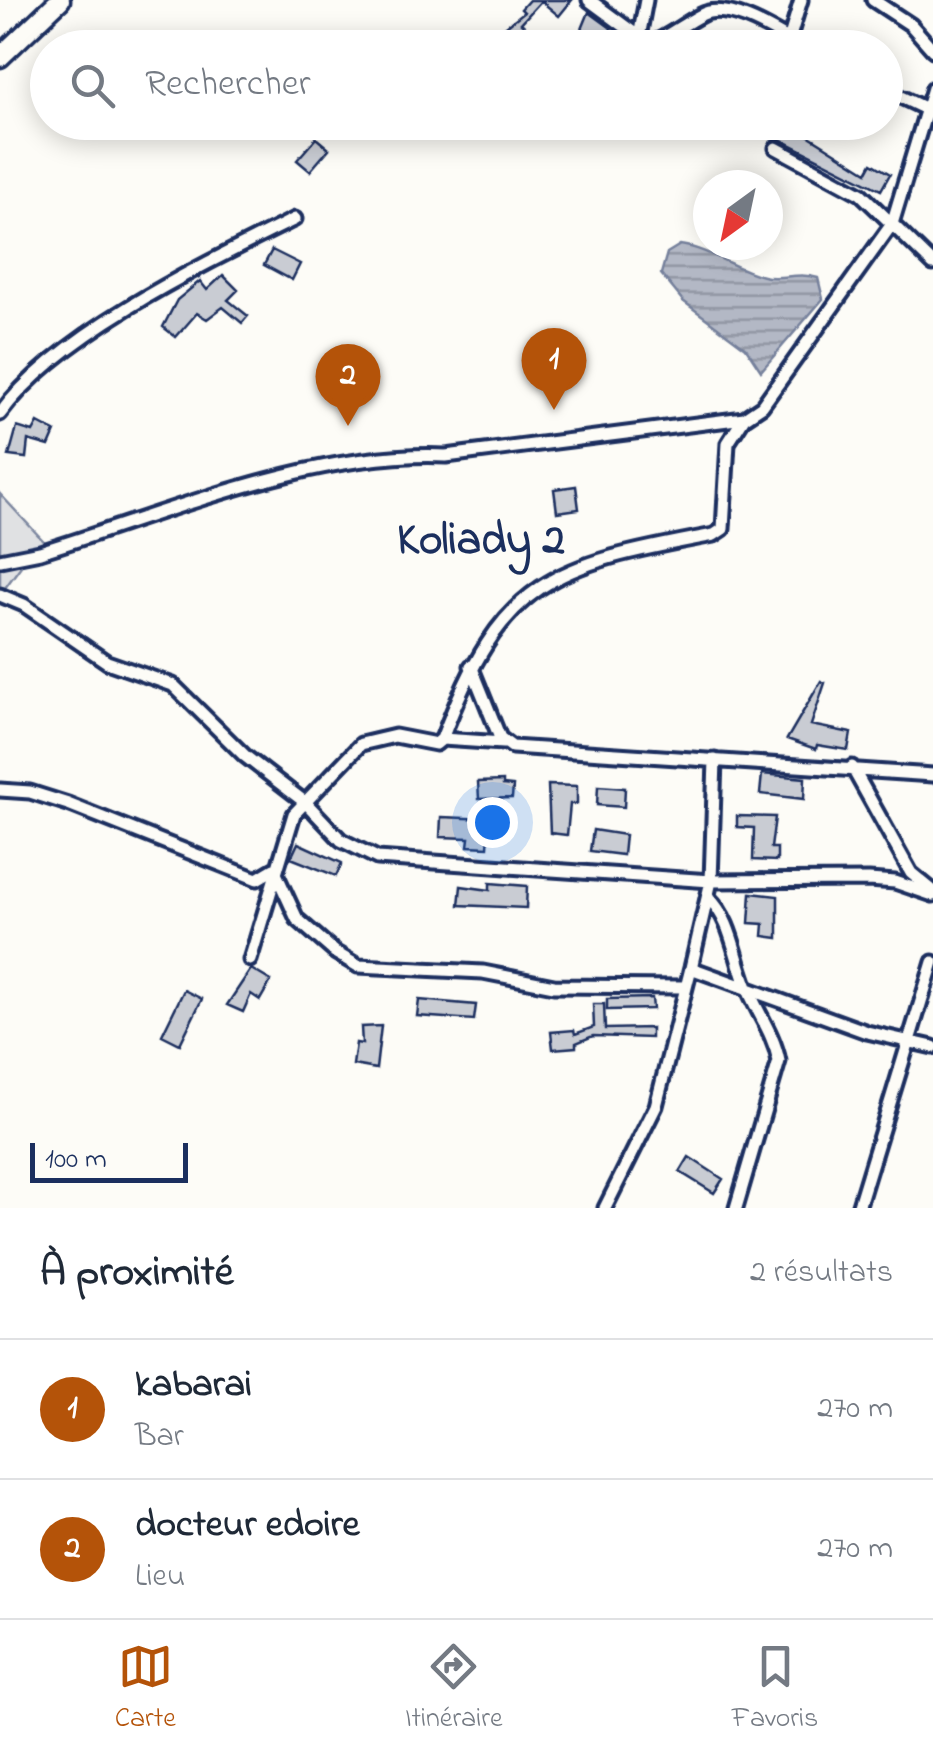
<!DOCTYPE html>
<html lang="fr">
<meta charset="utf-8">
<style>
body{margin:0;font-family:"Indie Flower",sans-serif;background:#f6f6f7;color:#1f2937}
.compass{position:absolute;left:693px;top:170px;width:90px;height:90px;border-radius:50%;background:#fff;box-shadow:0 5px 25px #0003;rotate:213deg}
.scale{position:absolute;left:30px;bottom:25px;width:158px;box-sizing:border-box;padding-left:10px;border:5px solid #1b2f5e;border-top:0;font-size:28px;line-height:35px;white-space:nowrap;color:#1b2f5e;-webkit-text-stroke:8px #fdfcf7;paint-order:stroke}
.you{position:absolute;left:492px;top:822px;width:35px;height:35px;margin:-25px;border:8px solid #fff;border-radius:50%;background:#1a73e8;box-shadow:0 0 0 15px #1a73e833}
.badge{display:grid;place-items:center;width:65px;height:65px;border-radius:50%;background:#b45309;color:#fff;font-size:32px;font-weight:700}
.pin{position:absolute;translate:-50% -82px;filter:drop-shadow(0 2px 5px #0008)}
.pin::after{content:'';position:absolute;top:52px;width:35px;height:30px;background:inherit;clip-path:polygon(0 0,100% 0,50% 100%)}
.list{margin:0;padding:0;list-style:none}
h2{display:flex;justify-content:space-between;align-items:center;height:130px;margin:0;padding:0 40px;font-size:42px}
h2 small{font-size:32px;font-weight:400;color:#747a83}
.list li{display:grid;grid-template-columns:65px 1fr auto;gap:30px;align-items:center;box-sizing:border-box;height:140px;padding:0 40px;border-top:2px solid #e0e1e3}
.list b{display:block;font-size:38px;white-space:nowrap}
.list p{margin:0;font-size:32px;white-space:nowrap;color:#747a83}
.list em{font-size:32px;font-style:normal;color:#747a83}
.icon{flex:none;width:55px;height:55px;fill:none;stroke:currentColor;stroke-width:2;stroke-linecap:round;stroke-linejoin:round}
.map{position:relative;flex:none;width:933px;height:1208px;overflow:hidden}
.search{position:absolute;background:#fff;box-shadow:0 5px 25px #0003;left:30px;right:30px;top:30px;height:110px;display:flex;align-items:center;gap:25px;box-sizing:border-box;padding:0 35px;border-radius:55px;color:#747a83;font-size:38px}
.sheet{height:410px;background:#fff}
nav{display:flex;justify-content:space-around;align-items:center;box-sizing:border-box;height:140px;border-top:2px solid #e0e1e3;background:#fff;font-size:28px;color:#747a83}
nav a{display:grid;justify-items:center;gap:5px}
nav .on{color:#b45309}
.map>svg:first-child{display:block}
</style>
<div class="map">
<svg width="933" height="1208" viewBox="0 0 933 1208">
<defs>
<pattern id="water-rules" width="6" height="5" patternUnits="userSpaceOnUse" patternTransform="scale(2.5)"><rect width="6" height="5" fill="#b3b8c5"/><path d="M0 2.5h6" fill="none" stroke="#9196a3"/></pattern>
</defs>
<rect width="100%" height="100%" fill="#fdfcf7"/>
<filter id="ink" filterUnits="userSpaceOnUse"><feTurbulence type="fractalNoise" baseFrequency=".01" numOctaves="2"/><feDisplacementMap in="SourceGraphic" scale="20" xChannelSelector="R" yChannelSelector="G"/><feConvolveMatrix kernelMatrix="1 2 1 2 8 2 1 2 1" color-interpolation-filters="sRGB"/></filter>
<g filter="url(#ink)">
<path fill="#e0e1e3" stroke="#7e88a0" stroke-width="2.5" d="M0,494L53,551L26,559L5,588H0Z"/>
<path fill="url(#water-rules)" stroke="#76819c" stroke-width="2.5" d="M680,245C710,249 734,269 763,276C781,281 797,271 818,278L823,299L761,371L746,348L683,301L661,274L667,253Z"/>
<path fill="#c9ccd3" stroke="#1b2f5e" stroke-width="2.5" d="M529,0H572L559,16L541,1L521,23L538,38L529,48H489L510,31L506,26L524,12L521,9Z
M589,12L611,28L608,35L631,48H613L580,34Z
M746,122H787L867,172L872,163L890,174L881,190Z
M316,138L329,149L310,171L297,160Z
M272,250L300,264L292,280L264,265Z
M223,275L238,290L228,300L248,316L242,323L223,307L207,319L197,313L176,337L163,327L177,300L200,281L207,290Z
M38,423L55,432L49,446L28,440L26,458L9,456L17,427L33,432Z
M576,486L579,509L557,512L554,489Z
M821,681L825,683L811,725L851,733L848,750L817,745L816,749L787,739Z
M762,774L805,778L804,799L760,794Z
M503,781V785L513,786L512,798L479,799L478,782Z
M548,785L577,786V804H570L567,835L550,833Z
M598,786L625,788L624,807L597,805Z
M737,816L775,817L771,848H777V861L753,860L754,828L737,827Z
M441,817L490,819L488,847L468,846L469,838L440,837Z
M593,830L625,835L623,855L590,851Z
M298,843L342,863L336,876L291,858Z
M490,883L527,886L526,908L459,905L461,886L490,890Z
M751,893L778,896V938L763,936L764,924L749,923Z
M251,969L271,981L260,1000L251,994L243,1012L227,1005Z
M184,990L202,999L180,1044L162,1035Z
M652,998L653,1009L607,1010V999Z
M419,1000L476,1005L474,1020L417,1016Z
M593,1004H604L605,1029L651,1028V1038L593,1036L576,1043V1047L553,1049L551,1032L574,1030L575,1034L594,1027Z
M381,1026L376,1069L353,1065L356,1043L362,1044L361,1027Z
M689,1157L723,1179L714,1193L680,1172Z"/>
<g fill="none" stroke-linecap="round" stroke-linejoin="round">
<defs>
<path id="street" d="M589,0L646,42L653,43C670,35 684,24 701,15C728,0 779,34 803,48
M873,0L911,25L933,50
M639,37L646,0
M789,40L801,0
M933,88L892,224L933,264
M886,90L928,110
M0,414C59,333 206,263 295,219
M0,560L40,552C167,513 313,450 446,456L744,418L762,406L892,224L861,194L776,148
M0,595L24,605L107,662L173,685L245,756L306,803L341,840L377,858L711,881L869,880L895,882L933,895
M471,666L500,738L512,747L933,775
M442,739C502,578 553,565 714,535L723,529L728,443L744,418
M852,767L911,873L933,891
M0,790L30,792L68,804L257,879L274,869L297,919L336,953L358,966L483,972L554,986L684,987
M708,897C731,919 734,953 745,982C755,1010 773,1031 779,1061L736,1208
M250,960L294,814L361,744L395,736L436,744L442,739L503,743
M691,968L867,1032L933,1047
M605,1208L656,1106L691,968L711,881L715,760
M858,1208L933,962"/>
<path id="primary" d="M0,57L60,0"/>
</defs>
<use href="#street" stroke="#1b2f5e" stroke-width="19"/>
<use href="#primary" stroke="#1b2f5e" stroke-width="25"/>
<use href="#street" stroke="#fdfcf7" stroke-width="11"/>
<use href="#primary" stroke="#fdfcf7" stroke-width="18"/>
</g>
</g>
<g text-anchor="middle" stroke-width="9" stroke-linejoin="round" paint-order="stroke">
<g font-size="45" font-weight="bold" fill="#1b2f5e" stroke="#fdfcf7">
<text x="481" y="553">Koliady 2</text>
</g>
</g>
</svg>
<svg class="compass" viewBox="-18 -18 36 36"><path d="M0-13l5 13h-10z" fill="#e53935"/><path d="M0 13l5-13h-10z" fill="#747a83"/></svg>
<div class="scale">100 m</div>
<div class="you"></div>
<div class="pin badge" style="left:554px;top:410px">1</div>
<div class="pin badge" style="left:348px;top:426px">2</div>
<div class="search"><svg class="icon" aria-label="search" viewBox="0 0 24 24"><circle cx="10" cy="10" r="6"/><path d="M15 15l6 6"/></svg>Rechercher</div>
</div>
<section class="sheet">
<h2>À proximité<small>2 résultats</small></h2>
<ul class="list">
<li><span class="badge">1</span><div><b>kabarai</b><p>Bar</p></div><em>270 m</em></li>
<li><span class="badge">2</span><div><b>docteur edoire</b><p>Lieu</p></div><em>270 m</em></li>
</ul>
</section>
<nav>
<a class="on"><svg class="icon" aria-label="map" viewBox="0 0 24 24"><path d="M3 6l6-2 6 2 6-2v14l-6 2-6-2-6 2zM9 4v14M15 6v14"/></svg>Carte</a>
<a><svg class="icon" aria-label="directions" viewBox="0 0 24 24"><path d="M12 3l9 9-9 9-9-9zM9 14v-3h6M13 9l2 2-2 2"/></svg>Itinéraire</a>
<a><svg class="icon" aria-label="saved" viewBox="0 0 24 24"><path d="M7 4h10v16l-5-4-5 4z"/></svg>Favoris</a>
</nav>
